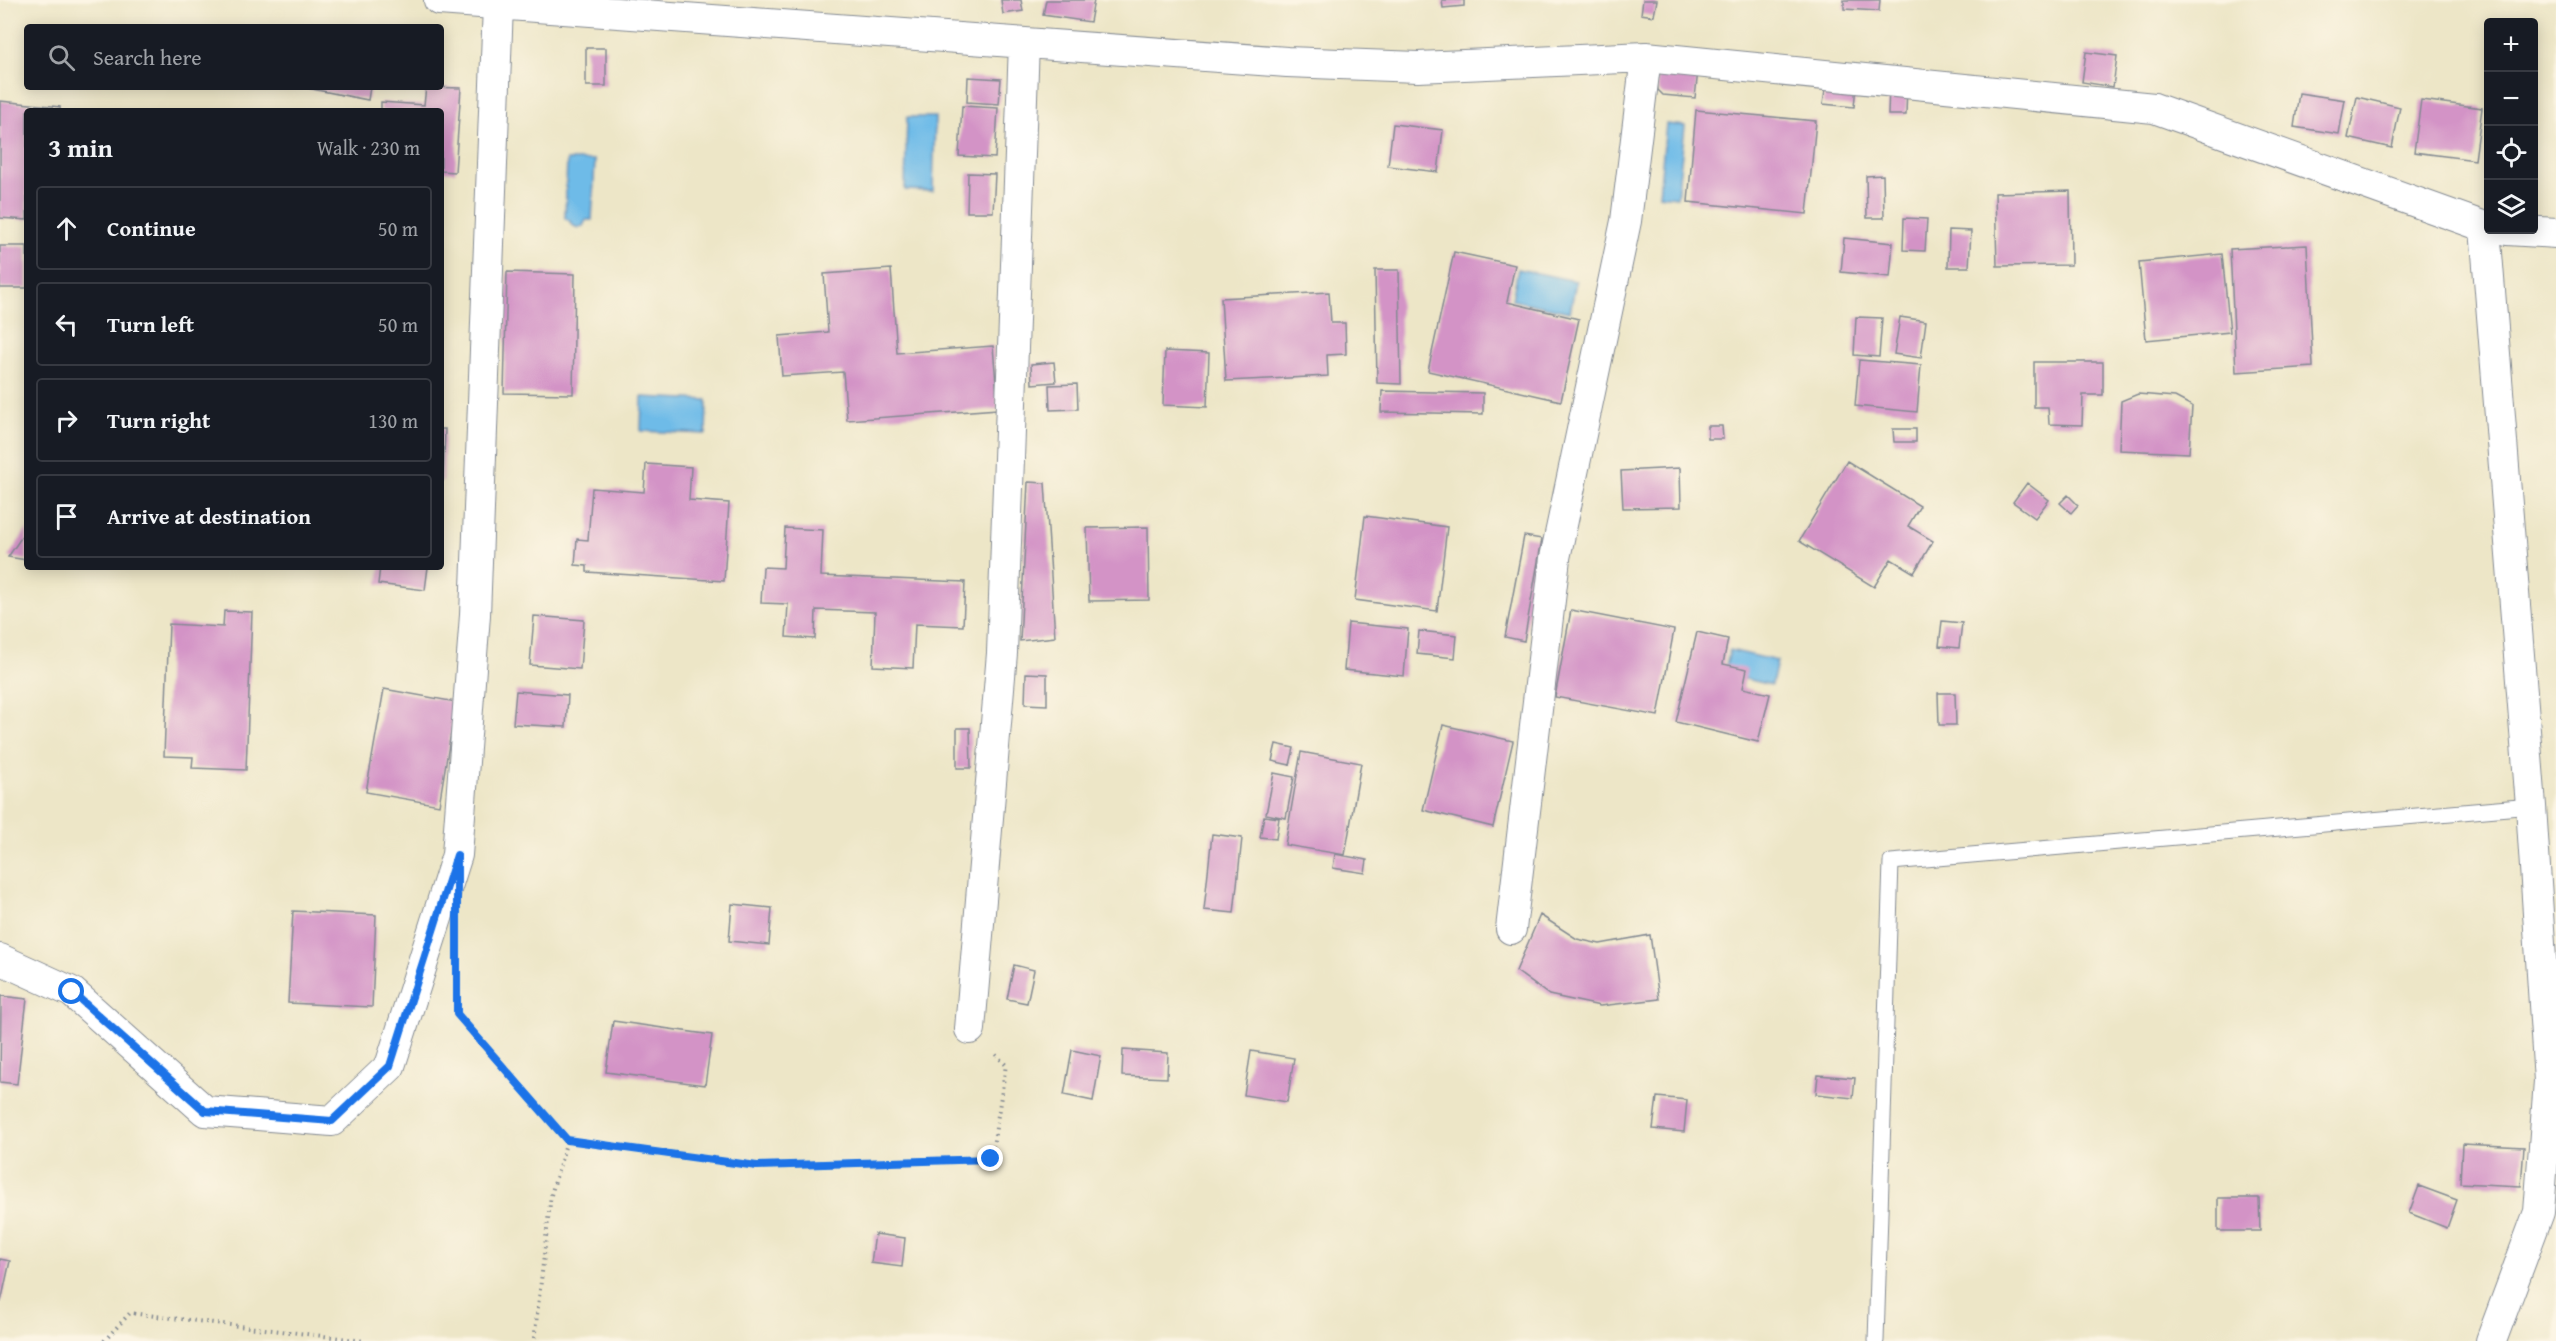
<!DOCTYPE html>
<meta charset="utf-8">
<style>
body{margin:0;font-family:"Gentium Book Plus",serif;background:#20242c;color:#f1f3f6}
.controls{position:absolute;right:18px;top:18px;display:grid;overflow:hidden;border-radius:6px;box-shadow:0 3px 15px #0003}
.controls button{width:54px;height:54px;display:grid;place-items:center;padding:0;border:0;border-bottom:2px solid #363941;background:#171b24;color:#f1f3f6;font:30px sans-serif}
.stop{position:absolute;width:18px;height:18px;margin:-14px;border:4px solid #1a73e8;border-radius:50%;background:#fff}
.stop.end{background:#1a73e8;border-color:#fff;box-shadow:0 2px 6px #0008}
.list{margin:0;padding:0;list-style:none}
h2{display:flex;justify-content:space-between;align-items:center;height:78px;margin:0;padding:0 24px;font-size:26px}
h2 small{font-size:20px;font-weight:400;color:#9ea1a6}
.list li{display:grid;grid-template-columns:39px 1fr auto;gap:18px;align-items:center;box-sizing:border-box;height:84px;margin:0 12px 12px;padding:0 12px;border:2px solid #363941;border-radius:6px}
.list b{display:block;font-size:22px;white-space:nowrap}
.list em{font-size:20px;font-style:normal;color:#9ea1a6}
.icon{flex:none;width:33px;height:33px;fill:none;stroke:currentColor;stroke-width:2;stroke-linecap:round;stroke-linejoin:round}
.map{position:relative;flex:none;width:2556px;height:1341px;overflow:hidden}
.search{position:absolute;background:#171b24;box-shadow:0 3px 15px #0003;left:24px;top:24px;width:420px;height:66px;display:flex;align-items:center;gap:15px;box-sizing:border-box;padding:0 21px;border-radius:6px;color:#9ea1a6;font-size:22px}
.panel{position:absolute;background:#171b24;box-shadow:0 3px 15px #0003;left:24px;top:108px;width:420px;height:462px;border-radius:6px}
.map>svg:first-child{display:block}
</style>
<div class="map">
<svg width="2556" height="1341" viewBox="0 0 2556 1341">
<rect width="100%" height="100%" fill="#fcf5e5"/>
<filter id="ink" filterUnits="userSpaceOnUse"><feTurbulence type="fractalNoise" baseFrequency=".0167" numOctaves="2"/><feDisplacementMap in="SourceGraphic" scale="12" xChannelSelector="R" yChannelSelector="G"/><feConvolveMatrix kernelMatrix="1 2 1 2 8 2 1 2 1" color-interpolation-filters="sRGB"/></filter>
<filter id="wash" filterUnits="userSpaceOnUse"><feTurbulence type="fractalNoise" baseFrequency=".008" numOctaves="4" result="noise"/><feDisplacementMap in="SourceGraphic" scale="24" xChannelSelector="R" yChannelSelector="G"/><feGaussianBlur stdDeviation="1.35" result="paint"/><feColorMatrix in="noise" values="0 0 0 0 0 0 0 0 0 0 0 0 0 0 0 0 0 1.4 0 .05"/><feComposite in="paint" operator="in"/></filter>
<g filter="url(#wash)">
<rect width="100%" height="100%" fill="#ede6c7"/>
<path fill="#6ebbe8" stroke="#4475a3" stroke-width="1.5" d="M907,117H935L933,191L905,190Z
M1666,124L1685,126L1677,197L1659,195Z
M567,160H595L592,220H586L583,226L578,228L572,225L569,220L565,219Z
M1518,269L1576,281L1570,312L1512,300Z
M642,397L707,400L706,434L641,431Z
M1730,650L1777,661L1772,685L1724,674Z"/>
<g id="blocks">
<path fill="#d393c6" d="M1001,0H1021L1023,11L1003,14Z
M1046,0H1094L1090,22L1043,15Z
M1442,0H1464V6L1443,8Z
M1643,0H1657L1654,16L1641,14Z
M1844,0H1880L1879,11L1844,9Z
M586,48H606V86H586Z
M2086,52L2117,56L2113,87L2082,82Z
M1698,70L1695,98L1663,95L1658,90L1657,81L1660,71Z
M968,77L1001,79L999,104L967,102Z
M1826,82L1856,86L1854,107L1823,104Z
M1889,85H1907L1906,115H1888Z
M302,87H370L368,100Z
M426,87L461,88L455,172L441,171V111H381V102L424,105Z
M2299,93L2345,100L2339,134L2294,127Z
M2357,97L2400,107L2392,148L2348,138Z
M2421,100L2482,108L2475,160L2414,152Z
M0,101L60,107V111H27V220L0,218Z
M962,106L998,108L995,158L959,156Z
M1696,110L1816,121L1807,214L1688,202Z
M1393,124L1443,130L1438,172L1388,166Z
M968,173L995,174L993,212H967Z
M1883,175L1884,218H1867L1866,176Z
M2070,191L2071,265L1997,266L1995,193Z
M1904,218L1927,219L1925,251L1903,250Z
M1949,230L1971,231L1969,267H1948Z
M1844,238L1893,243L1890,277L1841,272Z
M2307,245L2313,367L2236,372L2230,249Z
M0,246H27V288H0Z
M1454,252L1515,265L1507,302L1579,319L1561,401L1428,371Z
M2222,254L2230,332L2146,340L2139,262Z
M891,269L897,353L993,346L998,409L847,420L843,372L782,376L779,336L828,332L824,274Z
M1375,270H1399L1401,384L1377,383Z
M507,272L575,274L573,394L504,393Z
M1329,292L1331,323H1345L1346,354L1327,355L1328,376L1226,381L1221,298Z
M1856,317L1882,318L1879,357L1854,355Z
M1900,317L1926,321L1921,358L1894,354Z
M1165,351L1209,353L1207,407L1163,405Z
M1859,360L1921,365L1917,412L1855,406Z
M1054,362L1056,382L1032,384L1031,364Z
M2034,362H2103V395H2083L2082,425L2049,424L2048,407H2034Z
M1077,384L1078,409L1050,410L1049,385Z
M1382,391L1483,393V414L1381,412Z
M2138,394L2175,397L2192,406L2189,453L2119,450L2121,401Z
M1708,426H1722L1723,439H1708Z
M441,429H445L443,481H441Z
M1893,429H1916V442H1894Z
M1847,461L1920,506L1908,526L1933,541L1914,573L1891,559L1874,587L1799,541Z
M646,464L691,467L689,500L729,503L724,581L587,572V566L575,565L577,539L588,540L592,488L644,492Z
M1680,468L1681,507L1623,508L1621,471Z
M1028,482L1045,483L1055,637L1020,641Z
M2027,483L2049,500L2035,518L2013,502Z
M2068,495L2078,505L2071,513L2060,503Z
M1365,516L1447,527L1437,611L1355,600Z
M1148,527L1149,600L1089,601L1087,528Z
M785,528L823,530L821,576L965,582L963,626L915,624L913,668L873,666L875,612L816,610L815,639L786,637L788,604L761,603L763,567L783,568Z
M27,529V560L8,557Z
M1524,536L1542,539L1524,641L1505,637Z
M380,567H428L425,590L378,584Z
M1571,610L1674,630L1658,716L1555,697Z
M224,611L252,612L246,770L192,768L193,757L164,756L169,624L223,627Z
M534,616L584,620L580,669L530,665Z
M1942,621L1962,623L1959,648L1939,646Z
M1348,623L1408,629L1404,676L1344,670Z
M1419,631L1457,635L1455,658L1417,654Z
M1697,632L1728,639L1723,664L1747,669L1743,688L1770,694L1758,742L1676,722Z
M1026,673L1047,674V705L1025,704Z
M384,689L456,702L439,805L366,792Z
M516,691L568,695L566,727L513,724Z
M1938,693H1955L1956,725H1939Z
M1443,725L1513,741L1493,827L1423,810Z
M957,728H970L971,768H957Z
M1276,744L1294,748L1290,765L1272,761Z
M1301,752L1361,763L1345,855L1285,845Z
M1274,773L1294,777L1286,818L1266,814Z
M1264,816L1279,818L1276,839L1260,837Z
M1212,834L1242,838L1234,913L1204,910Z
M1335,854L1367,860L1365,873L1333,868Z
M732,904L772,908L769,945L729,941Z
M293,911L376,915L372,1007L288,1003Z
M1540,915L1577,939L1600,944L1650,935L1659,999L1600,1006L1549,995L1516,971Z
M1014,965L1034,970L1027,1003L1007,999Z
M1,996L27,999L17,1084L0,1082Z
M613,1021L712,1035L705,1085L606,1072Z
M1072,1050L1101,1056L1093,1101L1064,1095Z
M1123,1050L1168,1053L1167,1078L1122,1076Z
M1251,1051L1294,1058L1287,1102L1244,1095Z
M1818,1075L1855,1078L1853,1098L1816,1094Z
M1657,1097L1687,1100L1684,1132L1653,1129Z
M2462,1144L2524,1147L2521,1186L2460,1183Z
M2419,1186L2457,1200L2447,1228L2409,1213Z
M2218,1198H2259L2260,1231H2218Z
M875,1234L905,1238L902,1267L871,1263Z
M0,1259L10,1261L1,1302H0Z"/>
</g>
</g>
<g filter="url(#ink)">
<use href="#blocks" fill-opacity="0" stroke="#848a92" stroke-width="1.5"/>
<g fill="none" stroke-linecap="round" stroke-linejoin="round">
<defs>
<path id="service" d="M1876,1341L1891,862L2531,806"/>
<path id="minor" d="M439,0L1287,62L1418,67L1646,57L2154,108L2488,228
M2485,228L2531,806L2549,1081L2539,1212L2491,1341
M2507,230L2556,233
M1511,929L1555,558L1626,221L1646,57
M0,959L72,992L205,1111L332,1121L390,1066L457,855L475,615L498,5
M970,1029L1002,653L1024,43"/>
</defs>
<use href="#service" stroke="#848a92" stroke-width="17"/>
<use href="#minor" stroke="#848a92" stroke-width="32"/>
<path stroke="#848a92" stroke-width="4" stroke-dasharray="1.5 4.5" stroke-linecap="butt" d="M457,979V1014L567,1140L551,1195L534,1341
M567,1140L757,1166L991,1159L1006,1065L994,1053
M104,1341L130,1313L365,1341"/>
<use href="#service" stroke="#fff" stroke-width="15"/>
<use href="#minor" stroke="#fff" stroke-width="30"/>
</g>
</g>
<g fill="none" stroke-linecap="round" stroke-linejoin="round" filter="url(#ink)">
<path stroke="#1a73e8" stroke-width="8" d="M72,992L205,1111L332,1121L390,1066L457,855V1014L567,1140L757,1166L991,1159"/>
</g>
</svg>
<div class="controls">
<button>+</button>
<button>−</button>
<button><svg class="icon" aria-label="locate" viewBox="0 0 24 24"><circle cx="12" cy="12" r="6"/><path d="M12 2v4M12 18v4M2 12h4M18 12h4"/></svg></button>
<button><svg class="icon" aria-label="layers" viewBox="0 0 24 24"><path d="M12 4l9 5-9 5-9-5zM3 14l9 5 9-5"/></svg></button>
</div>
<div class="stop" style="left:72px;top:992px"></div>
<div class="stop end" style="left:991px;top:1159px"></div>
<div class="search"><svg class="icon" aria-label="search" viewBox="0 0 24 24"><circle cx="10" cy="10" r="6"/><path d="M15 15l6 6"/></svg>Search here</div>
<section class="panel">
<h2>3 min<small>Walk · 230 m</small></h2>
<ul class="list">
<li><svg class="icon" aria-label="ahead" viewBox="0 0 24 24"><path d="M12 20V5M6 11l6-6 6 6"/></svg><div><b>Continue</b></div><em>50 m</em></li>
<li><svg class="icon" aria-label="left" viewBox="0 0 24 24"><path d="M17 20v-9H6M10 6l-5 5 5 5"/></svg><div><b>Turn left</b></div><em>50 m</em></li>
<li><svg class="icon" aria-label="right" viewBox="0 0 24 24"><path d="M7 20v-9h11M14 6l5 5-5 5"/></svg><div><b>Turn right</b></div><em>130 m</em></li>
<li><svg class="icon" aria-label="arrive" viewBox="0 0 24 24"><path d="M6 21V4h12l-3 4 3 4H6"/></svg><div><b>Arrive at destination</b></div></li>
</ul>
</section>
</div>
